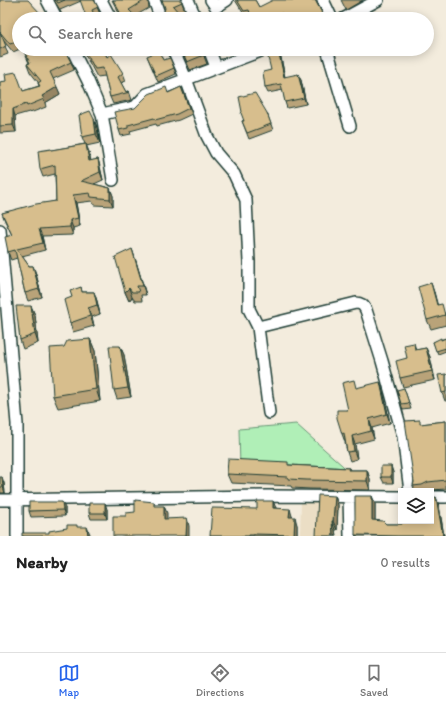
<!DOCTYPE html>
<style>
body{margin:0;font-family:Itim,sans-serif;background:#f6f6f6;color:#222}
.controls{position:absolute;right:12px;bottom:12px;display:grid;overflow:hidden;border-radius:0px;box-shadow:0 2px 10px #0003}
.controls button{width:36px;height:36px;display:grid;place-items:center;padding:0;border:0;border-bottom:1px solid #e0e0e0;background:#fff;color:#222;font:20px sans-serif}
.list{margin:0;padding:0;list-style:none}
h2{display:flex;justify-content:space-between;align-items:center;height:52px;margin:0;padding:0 16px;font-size:17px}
h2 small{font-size:13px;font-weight:400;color:#767676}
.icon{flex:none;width:22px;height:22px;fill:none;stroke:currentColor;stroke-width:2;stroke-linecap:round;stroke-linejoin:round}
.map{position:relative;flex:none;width:446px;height:536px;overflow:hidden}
.search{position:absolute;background:#fff;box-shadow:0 2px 10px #0003;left:12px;right:12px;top:12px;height:44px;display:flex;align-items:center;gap:10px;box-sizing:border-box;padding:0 14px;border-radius:22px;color:#767676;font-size:15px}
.sheet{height:116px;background:#fff}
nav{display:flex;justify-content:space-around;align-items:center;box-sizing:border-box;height:56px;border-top:1px solid #e0e0e0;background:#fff;font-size:11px;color:#767676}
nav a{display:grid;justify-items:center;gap:2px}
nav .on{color:#2563eb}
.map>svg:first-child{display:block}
</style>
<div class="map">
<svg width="446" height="536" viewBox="0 0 446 536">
<rect width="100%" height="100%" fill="#f3ecdd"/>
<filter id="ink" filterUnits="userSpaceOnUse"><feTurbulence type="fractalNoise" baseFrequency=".025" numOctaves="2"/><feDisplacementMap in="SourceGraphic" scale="8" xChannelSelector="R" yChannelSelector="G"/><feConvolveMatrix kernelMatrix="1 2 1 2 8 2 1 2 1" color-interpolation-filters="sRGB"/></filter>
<g filter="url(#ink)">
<path fill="#ebdec5" d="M301,501H318L317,536H300Z"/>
<path fill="#b0efb7" stroke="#689676" d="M296,424L352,474L240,467L239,429Z"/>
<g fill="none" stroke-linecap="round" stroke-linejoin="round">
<defs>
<path id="minor" d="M47,0L57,19
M101,0L111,19
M154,0L161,19
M188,0L196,19
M211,0L216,7L227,0
M323,0L332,19
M343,19L378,0
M72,49L88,81L102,114L113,180
M173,49L186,79L207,136L216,153L234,174L246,200L249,262V309L258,327L269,413
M209,49L216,67
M327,49L350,126
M102,114L135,107L147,94L266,49
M0,230L17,424V536
M258,327L356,303C362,303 364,306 366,310L382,361L403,436L410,491
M349,497L350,536
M431,497H446
M0,500L268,496L401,497"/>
</defs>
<use href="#minor" stroke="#1f3d34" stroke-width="14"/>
<use href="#minor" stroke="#fff" stroke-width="11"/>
</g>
<path fill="#b9a379" stroke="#1f3d34" d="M0,0L41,14L49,19H19V49H20L13,52L3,40L8,54L0,57Z
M54,0H94L100,14L95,17L81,1L60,10Z
M112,0H148L149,8L135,16L136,19H117L121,17Z
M181,0L185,11L179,13L184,19H164L163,15L165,8Z
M235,0H255L259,7L322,13L324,19H252L251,17L247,19Z
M341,0H363L346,10Z
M23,49H64L71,62L74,70L53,79L60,94L45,103L46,107L30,113L29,112L15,116L16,132L0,133V82L23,91L39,86L38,83V82L30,72L27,64L29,63Z
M82,49H103L107,57L123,73L126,81L121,83L126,92L129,91L132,100L113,104L110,97L105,76L97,77Z
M181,49H203L202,51L207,64L190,70Z
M349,49H360L352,54Z
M280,53L285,77L301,80L306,104L287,108L285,102L283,90L268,93L265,87L271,70Z
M147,56L174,68L176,74L158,82Z
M181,87L192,114L179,120L157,126L156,124L130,131L131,134L121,136L119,130L135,108Z
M267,113L273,130L249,139L242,121Z
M94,119L97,128L100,143L86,146L89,152L91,161L98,159L100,167L103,180L94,184L110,188L113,196V206L94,205L92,201L76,203L80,226L73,228V235L42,236L45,250L22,256L29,266H33L36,274L42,297L28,301L25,293L17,258L11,260L8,252L12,235L5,221L2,213L56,201L55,174L43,177L40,169L52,150L85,144L82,137Z
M135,258L146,295H141L142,301H135L132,297L129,301L125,292Z
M81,287L82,292H94L97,301L100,314L92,317L94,326L73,332L70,323Z
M434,292L437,305L445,313L446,317V325L431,329L427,320Z
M31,306L35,315L38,343L23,349L20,340Z
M446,338V351L438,354L433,342Z
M90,339L95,351L100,401L58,408L53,396L64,347Z
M414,343L416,350L426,348L430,357L435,380L403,387L400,378L407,358Z
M120,346L124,355L131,397L117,399L114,390Z
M446,374V401H445L442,393Z
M357,388L383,391L390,423L372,428L374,439L355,444L357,459L350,461L347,452L345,442L342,434L348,410Z
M404,388L411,409L403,410L401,404Z
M446,421V489L431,490L429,491H415L413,486L421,424Z
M289,465L349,468L350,470H367L370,479V490L310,489L292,488L291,486L231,483L227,474Z
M393,472V483H384L381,477Z
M0,477L4,483L5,493H0Z
M335,496L338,505L337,530H335L336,536H316Z
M372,496L375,504V521L386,524H402L436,497L439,506L444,536H356L355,535Z
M65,508V516L31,517L29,511Z
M276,508L292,516L297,525V536H210L257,509Z
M107,509V519H91L89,513Z"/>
<path fill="#968563" stroke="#1f3d34" d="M278,49L280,53L286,83L284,77Z
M383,49H391L384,54Z
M298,74L301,80L306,104L304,98Z
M57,87L60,94L45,103L42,96Z
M13,109L15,116L16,132L13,125Z
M94,119L97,128L100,143L96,134Z
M86,144L89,152L92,169L89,161Z
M98,159L100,167L103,180L100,172Z
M110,188L113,196V206L110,199Z
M73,195L76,203L80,226L78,218Z
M70,220L73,228V235L70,227Z
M39,229L42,236L45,250Z
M132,249L135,258L146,295L143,286Z
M33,266L36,274L42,297L39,289Z
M431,283L434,292L440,314L437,305Z
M129,288L132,297L129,301L125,292Z
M94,292L97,301L100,314L97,305Z
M31,306L35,315L38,343L35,334Z
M88,308L92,317L94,326L90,316Z
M90,339L95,351L100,401L96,389Z
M120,346L124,355L131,397L128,388Z
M426,348L430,357L435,380L432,371Z
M380,382L383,391L390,423L387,414Z
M369,419L372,428L374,439L371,431Z
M352,436L355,444L357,459L354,451Z
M391,466L393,472V483L391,477Z
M367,470L370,479V490L367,481Z
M2,477L4,483L5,493L3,487Z
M335,496L338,505L337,530L333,521Z
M372,496L375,504V529L372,520Z
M436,497L439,506L444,536H443Z
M273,501L276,508H273Z
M62,502L65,508V516L63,510Z
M105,503L107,509V519L105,513Z
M164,506L167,513V527L164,519Z
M290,509L292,516V525L289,517Z
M295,517L297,525V536H295L294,535Z
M187,518L189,526V536H186Z
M332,521L335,530L336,536H333Z
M87,527L90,534V536H88Z"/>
<path fill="#d7be8d" stroke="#1f3d34" d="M0,0H28L41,14L44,13L49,19H19V41L10,44L0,32L6,46L0,49Z
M56,0H65L58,3Z
M80,0H94L98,7L92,10L96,19H87Z
M113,0H145L129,10L136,17L134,19H117L122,16Z
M162,0H181L182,2L173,6L184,19H165L163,15L165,8Z
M237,0H255L259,7L273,0H315L322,13L312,19H309L308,18L305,19H285L282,13L269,19H252L249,10L244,11Z
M378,12L383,19H368Z
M353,14L357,19H344Z
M23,49H64L71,62L50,72L57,87L42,96L44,99L27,106L26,104L13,109V125L0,126V82L6,81L5,74L16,72L23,91L40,86L38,83L41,81L27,64L30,63Z
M84,49H103L107,57L111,54L123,73L118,77L126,92L129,91L130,92L110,97L103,68L95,69Z
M181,49H202L204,55L187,62Z
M266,49H278L284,77L298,74L304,98L285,102L281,84L265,87L263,72L271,70Z
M159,51L163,60L170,58L174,68L156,76L147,56Z
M166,87L168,93L181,87L189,108L177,114L155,120L154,118L128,125V128L119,130L114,112L135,108L149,94Z
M255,93L267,113L271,124L247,133L242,121H244L241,113L242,112L239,97Z
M90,111L94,119L96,134L82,137L79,115Z
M86,144L89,161L98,159L100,172L81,181L110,188V199L91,197L90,193L73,195L78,218L70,220V227L39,229L43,243L17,249L29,266H33L39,289L25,293L15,250L8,252L5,237L12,235L2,213L36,204L56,201L55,165L40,169L38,151L51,149V150Z
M132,249L143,286H137L139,292H132L129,288L125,292L115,257Z
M431,283L437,305L442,304L445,315L427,320L418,287Z
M81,287L82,292H94L97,305L88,308L90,316L70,323L64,300L72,297L70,291Z
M16,306H31L35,334L20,340Z
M441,338V340L446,338V348L436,351L433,342Z
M90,339L96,389L53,396L50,348L64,347L67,341Z
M414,343L415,350L426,348L432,371L400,378L396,361L407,358L404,345Z
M109,346H120L128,388L114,390Z
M446,374V392L442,393L438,375Z
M354,380L356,388L380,382L387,414L369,419L371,431L352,436L354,451L347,452L344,433L342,434L337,418V410H348L342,383Z
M404,388L409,403L401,404L397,390Z
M420,420V424L446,421V480L428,482L422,485L413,486L414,482L405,421Z
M228,459L288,462V465L349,468L348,470H367V481L307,480L288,479V477L227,474Z
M381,466H391V477H381Z
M0,477H2L3,487H0Z
M318,495L335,496L333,521H332L333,536H316Z
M355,496H372V520L383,521L386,524H402V521H431V498L436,497L443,536H397L355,535Z
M135,500L154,502V506H164V519L187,518L186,536H113V516H126V513L135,512Z
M257,501H273V508L290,509L289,517H295L294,535L254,534V535H249V536H210L212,508L257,509Z
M29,502H62L63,510L29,511Z
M89,503H105V513H89Z
M67,525H77V527H87L88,536H22V533H49V531L67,528Z"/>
</g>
</svg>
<div class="controls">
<button><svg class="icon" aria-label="layers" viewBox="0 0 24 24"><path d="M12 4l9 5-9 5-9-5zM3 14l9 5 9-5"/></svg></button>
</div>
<div class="search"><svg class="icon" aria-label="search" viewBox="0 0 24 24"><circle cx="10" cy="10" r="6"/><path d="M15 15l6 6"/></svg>Search here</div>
</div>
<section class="sheet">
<h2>Nearby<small>0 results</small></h2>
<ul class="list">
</ul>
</section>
<nav>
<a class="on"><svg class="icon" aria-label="map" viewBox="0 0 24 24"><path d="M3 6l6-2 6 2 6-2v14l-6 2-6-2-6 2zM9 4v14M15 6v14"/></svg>Map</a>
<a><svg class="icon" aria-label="directions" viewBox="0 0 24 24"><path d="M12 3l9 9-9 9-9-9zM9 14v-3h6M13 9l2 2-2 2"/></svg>Directions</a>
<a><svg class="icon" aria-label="saved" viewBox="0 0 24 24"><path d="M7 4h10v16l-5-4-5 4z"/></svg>Saved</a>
</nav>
